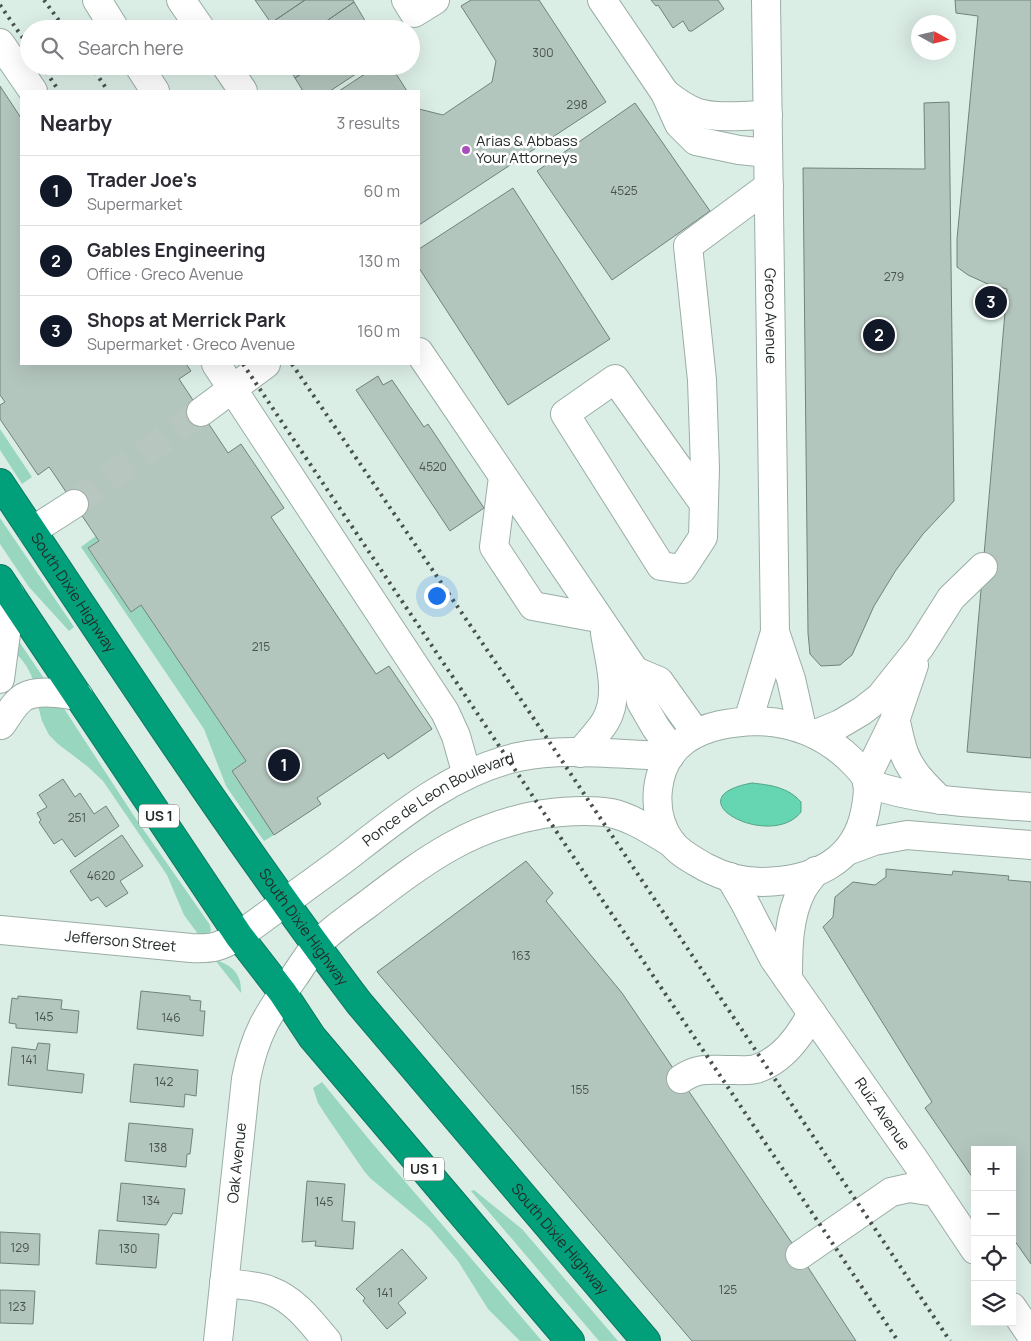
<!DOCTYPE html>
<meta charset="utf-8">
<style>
body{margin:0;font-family:Manrope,sans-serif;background:#f2f2f3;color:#2b2b33}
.controls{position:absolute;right:15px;bottom:15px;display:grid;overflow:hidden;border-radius:0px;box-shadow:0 5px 20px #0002}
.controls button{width:45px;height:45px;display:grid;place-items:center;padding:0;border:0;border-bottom:1px solid #e1e1e2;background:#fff;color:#2b2b33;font:25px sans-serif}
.compass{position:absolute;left:911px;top:15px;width:45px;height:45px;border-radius:50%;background:#fff;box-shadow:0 5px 20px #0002;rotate:98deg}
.you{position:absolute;left:436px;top:595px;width:18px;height:18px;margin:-12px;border:4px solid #fff;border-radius:50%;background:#1a73e8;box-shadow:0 0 0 8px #1a73e833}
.badge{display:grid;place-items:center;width:32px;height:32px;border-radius:50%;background:#111827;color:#fff;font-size:16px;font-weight:700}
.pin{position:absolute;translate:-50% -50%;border:2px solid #fff;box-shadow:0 1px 5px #0006}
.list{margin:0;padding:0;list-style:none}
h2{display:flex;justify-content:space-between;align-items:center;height:65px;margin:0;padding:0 20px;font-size:21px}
h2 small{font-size:16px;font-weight:400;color:#7c7c81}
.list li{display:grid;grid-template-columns:32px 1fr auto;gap:15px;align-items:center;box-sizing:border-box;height:70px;padding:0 20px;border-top:1px solid #e1e1e2}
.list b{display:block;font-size:19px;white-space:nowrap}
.list p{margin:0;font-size:16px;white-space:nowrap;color:#7c7c81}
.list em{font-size:16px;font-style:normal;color:#7c7c81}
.icon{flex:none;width:28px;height:28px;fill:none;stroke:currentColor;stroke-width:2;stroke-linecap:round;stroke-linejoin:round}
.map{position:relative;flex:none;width:1031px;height:1341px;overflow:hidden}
.search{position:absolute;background:#fff;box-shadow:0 5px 20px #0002;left:20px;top:20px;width:400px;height:55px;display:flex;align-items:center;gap:12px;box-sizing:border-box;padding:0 18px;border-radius:28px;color:#7c7c81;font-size:19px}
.panel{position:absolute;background:#fff;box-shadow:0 5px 20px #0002;left:20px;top:90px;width:400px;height:275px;border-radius:0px}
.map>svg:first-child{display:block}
</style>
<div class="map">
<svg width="1031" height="1341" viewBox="0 0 1031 1341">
<rect width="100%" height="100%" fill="#dbeee6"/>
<path fill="#99d6bf" d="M0,429L32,477L22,484L0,450Z
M0,518L74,627L69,631L29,587L0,544Z
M96,536L99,541L88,549L131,612L141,605L246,761L232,771L274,835L264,841L226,786L204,729L81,547Z
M17,642L20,643L43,677L44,680L35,685C30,671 25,661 13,651Z
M37,702L63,707L134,816L210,925L211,931L208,935L201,938L184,915L167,875L103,781L87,766L58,744L49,735L42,721Z
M215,960C233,965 242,975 241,993Z
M322,1082L372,1143L542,1341H520L488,1309L458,1261L430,1228L370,1178L364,1171L325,1114L318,1103L313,1088Z
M474,1190L522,1229L618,1341H599L471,1191Z"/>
<path fill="#65d6b1" stroke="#52a388" d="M752,783C770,785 788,787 801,802V812C771,851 670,798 752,783Z"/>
<path fill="#b3c6be" stroke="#71827b" d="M255,0H305L271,23Z
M305,0H353L354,2L315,29H262Z
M471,0H539L606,102L419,225V109L443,115L492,82L496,61L461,6Z
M651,0H718L724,9L692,31H689L683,21L673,28L658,5L656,6Z
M955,0H1031V758L967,752L1007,289L990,285L968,275L957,267V239L978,16L956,13Z
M354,2L370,29H315Z
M287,66H313L295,78Z
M313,66H368L330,91H303L295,78Z
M377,66H391L407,91H339Z
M0,86L21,118V364H186L191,371L179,379L228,453L241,444L284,508L271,517L376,674L389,666L432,729L388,759L384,753L317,798L321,804L274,835L232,771L246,761L141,605L131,612L88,548L99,541L52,471L49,467L38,475L0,419V405L5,402L0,395Z
M949,102L954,501L923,534L896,570L874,606L852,655L840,665L821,666L810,654L808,633L803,168L925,169L924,103Z
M635,103L710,211L612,280L537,171Z
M513,188L610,339L508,405L419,268V249Z
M378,376L383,385L392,380L424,427L428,424L484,508L450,531L356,390Z
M63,779L75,797L80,793L94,814L106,806L119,826L75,857L62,839L54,844L39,822L41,820L37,813L47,807L39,795Z
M122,835L143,866L120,881L128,893L106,907L98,897L91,901L70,871Z
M526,861L553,893L546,901L622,993L800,1255L856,1341H692L377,972Z
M886,869L952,875L953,871L1009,876L1008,880L1031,882V1264L1012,1237V1150H975V1181L925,1108L932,1102L823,927L833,917L835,897L853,882L875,885L886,877Z
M141,991L190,996V1000L201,1001L200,1011H205L203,1036L137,1029Z
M18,996L62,1000L61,1009L79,1011L77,1033L16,1028V1024L9,1023L12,998L18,999Z
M38,1043L50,1044L47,1070L84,1074L82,1093L8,1085L12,1047L36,1050Z
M134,1064L198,1070L196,1096L185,1094L184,1107L130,1102Z
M129,1123L193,1129L190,1154H187L186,1167L125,1161Z
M307,1181L345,1184L342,1221L355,1222L353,1249L315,1246L316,1241L302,1242Z
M121,1183L185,1189L182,1214L173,1213L166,1225L117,1221Z
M99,1230L159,1234L156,1268L96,1264Z
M0,1232L40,1234L39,1265L0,1263Z
M402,1249L427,1278L398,1303L406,1313L387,1329L363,1301L365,1298L356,1289Z
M0,1290L35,1291L33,1324L0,1323Z"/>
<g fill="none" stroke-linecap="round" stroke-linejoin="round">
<path stroke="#b7c7c0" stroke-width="28" stroke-dasharray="28 14" stroke-linecap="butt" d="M74,504L201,412"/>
<defs>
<g id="minor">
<path d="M97,0L115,29"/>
<path d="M181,0L201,29"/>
<path d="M406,0L414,13L435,0"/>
<path d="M602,0L665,93L679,124L696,141L739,150L768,153"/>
<path id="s1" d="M766,0L775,632L791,679L802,728"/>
<path d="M0,43L33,91"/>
<path d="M139,66L155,91"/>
<path d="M226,66L243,91"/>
<path d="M665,93C675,101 686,109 698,113C720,119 745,115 768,115"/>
<path d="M419,352L635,671L641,702L656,728L673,751"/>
<path d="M216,364L445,712L456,736L467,775"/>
<path d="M201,412L266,364"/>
<path d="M503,477L494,547L533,606L598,618"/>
<path d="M704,504L615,379L565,414L661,566L682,569L703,537L705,468L702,380L688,246L769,186"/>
<path d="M32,531L74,504"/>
<path d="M635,671L659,681L696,733"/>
<path d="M0,679L11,595"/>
<path d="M895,718C898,730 900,742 904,753C911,772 926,786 940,800"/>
<path d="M748,721L775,632"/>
<path d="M757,721C793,722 826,735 852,761C857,766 863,772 866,778C870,789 867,801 865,812C855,863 811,881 762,882C742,882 722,876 705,867C693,860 679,853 671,842C649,812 654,762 685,740C706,725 732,722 757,721Z"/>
<path d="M1,725C8,716 14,703 24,697C39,689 62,694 79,696"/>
<path d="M816,734L840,724L862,711L880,697L920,647L951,598L983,567"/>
<path d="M580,753C588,743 598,733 605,722C621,696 609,660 605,633"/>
<path d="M866,778L897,715L914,665"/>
<path d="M867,783C920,802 975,803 1031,807"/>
<path d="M847,851L874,841L907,835L1031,845"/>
<path id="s2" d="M730,877L745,903L774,959L916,1162L975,1250"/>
<path id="s3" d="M0,930L191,948C214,949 219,947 239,936C274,910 309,885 343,860C396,819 451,772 518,757C564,747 622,755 670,756"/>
<path d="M788,979C788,949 788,917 802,890C806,883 811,877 816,871"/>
<path d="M681,1079C699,1067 709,1070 729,1070C737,1070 748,1071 756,1069C782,1061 800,1036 812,1013"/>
<path d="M800,1255L891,1192L909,1188L935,1192"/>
<path d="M224,1283C239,1285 257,1285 271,1291C295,1300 311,1322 327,1341"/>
<path d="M1012,1307L1031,1335"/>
<path id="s4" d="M218,1341L246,1079C255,1033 268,1014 294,977C301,967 308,955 316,946C330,930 352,916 369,903C427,859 469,827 543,814C565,811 588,809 611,813C633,818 653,832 672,843"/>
</g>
<g id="highway">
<path id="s5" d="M0,483C117,658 232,835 359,1003L646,1341"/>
<path d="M0,579L239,936L283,993L312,1037L570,1341"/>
</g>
</defs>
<use href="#minor" stroke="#9aada5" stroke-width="30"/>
<use href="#highway" stroke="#0e775e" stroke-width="30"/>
<use href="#minor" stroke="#fff" stroke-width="28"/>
<use href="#highway" stroke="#029f7b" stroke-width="28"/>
<path stroke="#48514d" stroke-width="4" stroke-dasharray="2.5 5" stroke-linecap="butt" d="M44,0L65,29
M0,5L29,47
M42,66L59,91
M91,66L108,91
M243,364L898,1341
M292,364L528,710L950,1341"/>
</g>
<circle fill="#a750bd" stroke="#fff" stroke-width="2" cx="466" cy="150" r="5"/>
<g text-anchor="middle" stroke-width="5" stroke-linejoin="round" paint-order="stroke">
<g font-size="12" fill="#48524e">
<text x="543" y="57">300</text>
<text x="577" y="109">298</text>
<text x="624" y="195">4525</text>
<text x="894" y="281">279</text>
<text x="433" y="471">4520</text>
<text x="261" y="651">215</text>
<text x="77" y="822">251</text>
<text x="101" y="880">4620</text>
<text x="521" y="960">163</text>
<text x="44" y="1021">145</text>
<text x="171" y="1022">146</text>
<text x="29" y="1064">141</text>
<text x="164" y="1086">142</text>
<text x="580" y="1094">155</text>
<text x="158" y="1152">138</text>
<text x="151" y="1205">134</text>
<text x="324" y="1206">145</text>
<text x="20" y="1252">129</text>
<text x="128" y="1253">130</text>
<text x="728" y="1294">125</text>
<text x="385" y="1297">141</text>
<text x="17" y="1311">123</text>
</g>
<g fill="#fff" stroke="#666b69" stroke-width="1">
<rect x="139" y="804.5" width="40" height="23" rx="4"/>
<rect x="404" y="1157.5" width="40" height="23" rx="4"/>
</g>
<g font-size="14" font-weight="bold" fill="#252c29">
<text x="159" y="821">US 1</text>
<text x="424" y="1174">US 1</text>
</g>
<g font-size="15" fill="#252c29" stroke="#fff" text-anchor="start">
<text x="476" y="146">Arias &amp; Abbass<tspan x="476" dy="17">Your Attorneys</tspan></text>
</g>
<g font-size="15" fill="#252c29" stroke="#fff">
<text dy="5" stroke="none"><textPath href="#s1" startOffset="316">Greco Avenue</textPath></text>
<text dy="5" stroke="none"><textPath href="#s5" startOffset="132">South Dixie Highway</textPath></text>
<text dy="5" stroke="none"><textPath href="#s3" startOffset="485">Ponce de Leon Boulevard</textPath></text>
<text dy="5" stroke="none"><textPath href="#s5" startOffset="538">South Dixie Highway</textPath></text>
<text dy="5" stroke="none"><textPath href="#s3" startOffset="121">Jefferson Street</textPath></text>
<text dy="5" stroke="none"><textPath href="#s2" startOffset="282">Ruiz Avenue</textPath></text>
<text dy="5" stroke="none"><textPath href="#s4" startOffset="179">Oak Avenue</textPath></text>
<text dy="5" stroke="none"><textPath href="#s5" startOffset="942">South Dixie Highway</textPath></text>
</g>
</g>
</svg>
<div class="controls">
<button>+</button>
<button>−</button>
<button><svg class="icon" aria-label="locate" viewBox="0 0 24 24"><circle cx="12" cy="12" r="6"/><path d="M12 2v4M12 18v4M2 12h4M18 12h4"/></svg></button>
<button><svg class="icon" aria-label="layers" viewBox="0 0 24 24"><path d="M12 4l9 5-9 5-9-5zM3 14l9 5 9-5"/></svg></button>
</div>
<svg class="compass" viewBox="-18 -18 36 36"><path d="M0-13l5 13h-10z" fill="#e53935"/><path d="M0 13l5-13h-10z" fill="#7c7c81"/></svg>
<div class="you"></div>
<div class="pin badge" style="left:284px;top:765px">1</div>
<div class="pin badge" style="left:879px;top:335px">2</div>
<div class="pin badge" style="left:991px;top:302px">3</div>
<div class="search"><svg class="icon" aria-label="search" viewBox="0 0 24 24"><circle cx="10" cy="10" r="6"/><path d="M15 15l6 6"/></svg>Search here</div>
<section class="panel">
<h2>Nearby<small>3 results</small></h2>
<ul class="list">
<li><span class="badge">1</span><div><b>Trader Joe's</b><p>Supermarket</p></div><em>60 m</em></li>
<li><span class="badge">2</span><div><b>Gables Engineering</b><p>Office · Greco Avenue</p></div><em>130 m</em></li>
<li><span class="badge">3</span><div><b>Shops at Merrick Park</b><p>Supermarket · Greco Avenue</p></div><em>160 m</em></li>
</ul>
</section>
</div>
